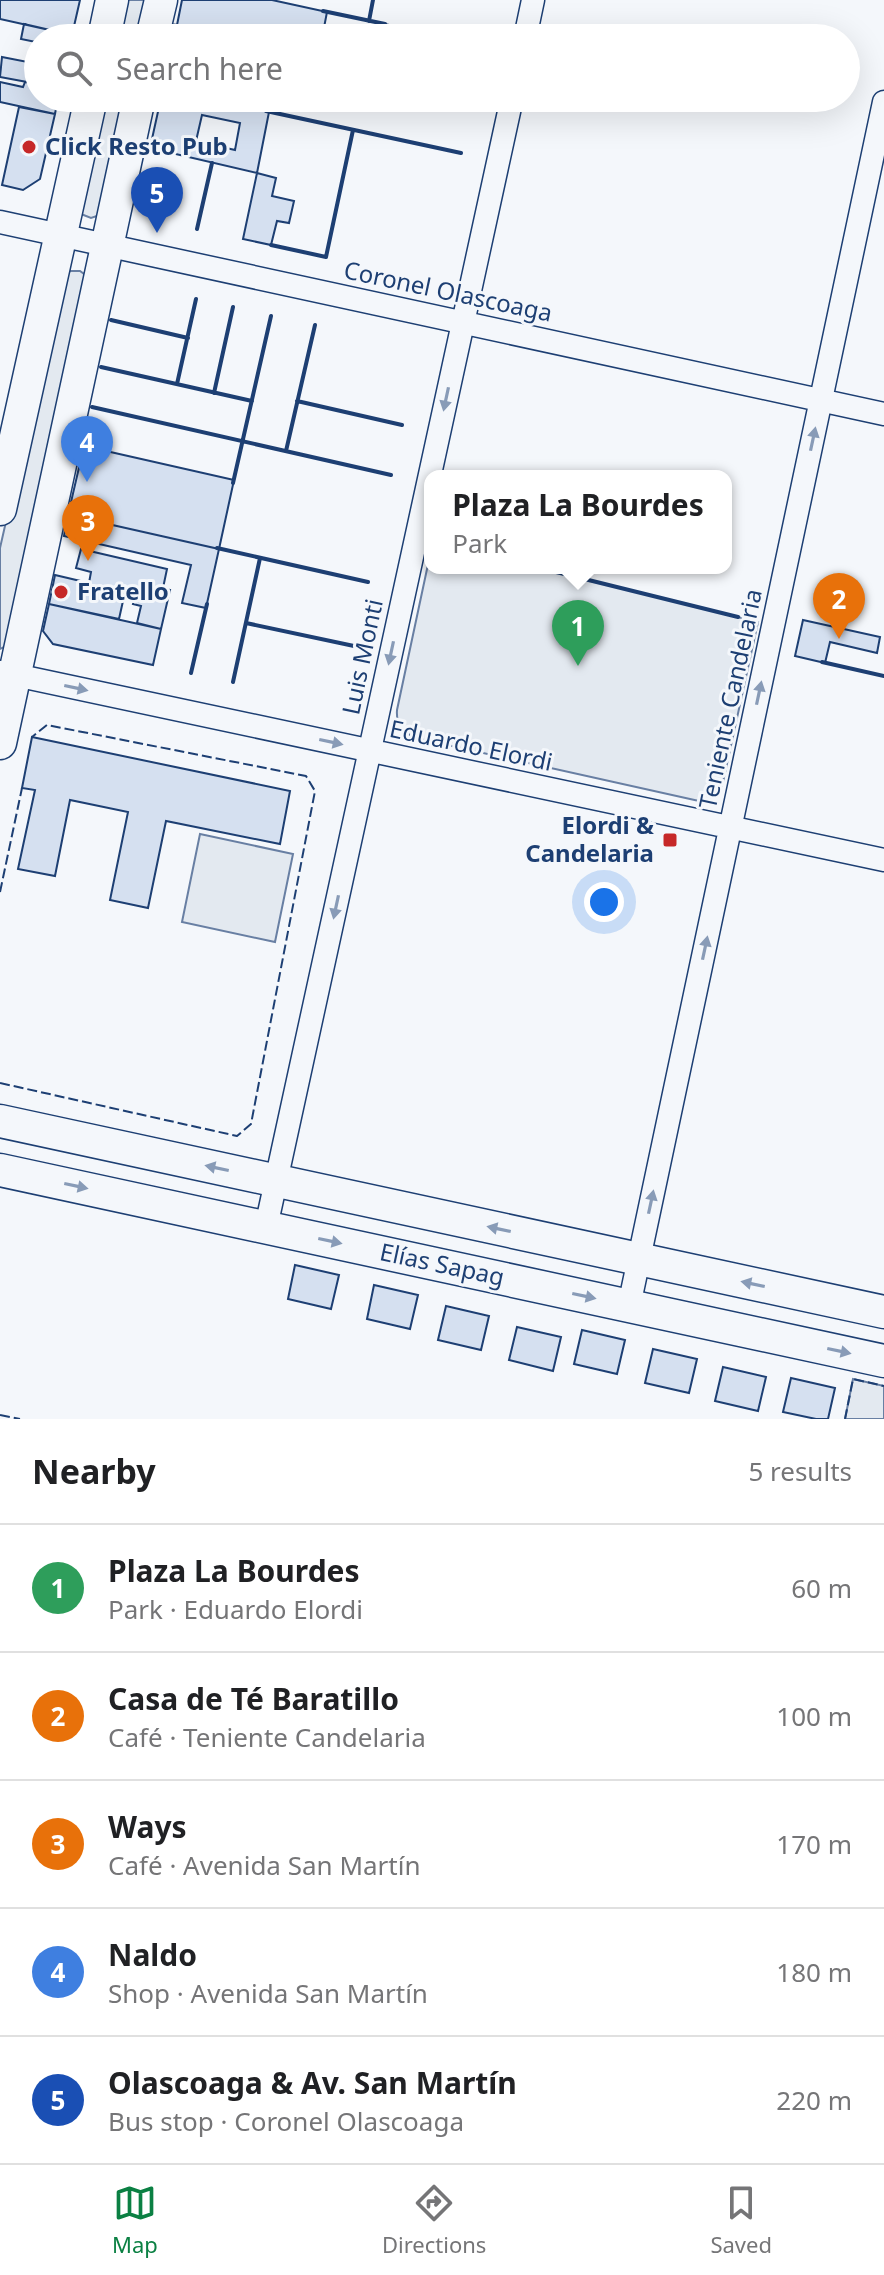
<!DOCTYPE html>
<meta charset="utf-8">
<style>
body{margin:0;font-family:"Noto Sans",sans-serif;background:#f6f6f6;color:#202124}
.you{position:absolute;left:604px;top:902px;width:28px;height:28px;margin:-20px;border:6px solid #fff;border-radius:50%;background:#1a73e8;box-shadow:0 0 0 12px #1a73e833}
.badge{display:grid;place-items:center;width:52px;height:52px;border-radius:50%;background:#0b8043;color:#fff;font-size:26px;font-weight:700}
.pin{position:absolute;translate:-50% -66px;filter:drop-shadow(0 2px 4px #0008)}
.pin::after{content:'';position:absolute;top:42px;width:28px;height:24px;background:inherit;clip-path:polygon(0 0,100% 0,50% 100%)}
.popup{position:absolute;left:424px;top:470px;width:308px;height:104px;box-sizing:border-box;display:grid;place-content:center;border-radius:16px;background:#fff;filter:drop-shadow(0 2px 6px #0005);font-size:26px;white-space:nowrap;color:#757577}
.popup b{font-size:30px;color:#202124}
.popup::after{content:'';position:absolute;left:50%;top:100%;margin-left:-16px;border:16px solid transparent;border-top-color:#fff}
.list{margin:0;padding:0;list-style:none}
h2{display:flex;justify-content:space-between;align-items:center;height:104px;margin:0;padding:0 32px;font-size:34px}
h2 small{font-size:26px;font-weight:400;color:#757577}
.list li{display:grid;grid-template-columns:52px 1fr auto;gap:24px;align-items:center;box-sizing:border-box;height:128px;padding:0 32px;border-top:2px solid #e0e0e0}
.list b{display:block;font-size:30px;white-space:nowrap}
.list p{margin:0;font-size:26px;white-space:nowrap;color:#757577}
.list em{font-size:26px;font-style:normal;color:#757577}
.icon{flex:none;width:44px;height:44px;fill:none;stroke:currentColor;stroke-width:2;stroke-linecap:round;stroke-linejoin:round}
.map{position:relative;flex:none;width:884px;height:1419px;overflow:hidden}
.search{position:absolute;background:#fff;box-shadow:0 8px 32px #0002;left:24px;right:24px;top:24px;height:88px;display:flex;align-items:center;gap:20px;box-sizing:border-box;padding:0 28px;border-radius:44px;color:#757577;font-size:30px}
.sheet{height:744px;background:#fff}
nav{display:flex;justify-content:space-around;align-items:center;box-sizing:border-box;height:112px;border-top:2px solid #e0e0e0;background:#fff;font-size:22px;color:#757577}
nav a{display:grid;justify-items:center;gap:4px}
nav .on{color:#0b8043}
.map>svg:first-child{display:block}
</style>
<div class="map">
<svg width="884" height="1419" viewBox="0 0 884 1419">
<rect width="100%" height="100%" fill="#f4f7fb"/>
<path fill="#e3e9f0" stroke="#687fa3" stroke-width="2" d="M120,0H153L145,38H112Z
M98,98H131L100,215L91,218L81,214Z
M70,271H80L88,277L6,646L0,649V548L60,283Z
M430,555V568H540L758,622L723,782C719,795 713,802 699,801L416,738C402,732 396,725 397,710Z
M200,834L293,854L275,942L182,922Z
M853,1379L884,1386V1419H845Z"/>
<path fill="#d5e0f0" stroke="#1d3f73" stroke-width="2" fill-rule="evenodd" d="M0,0H80L72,35L0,19Z
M182,0H272L327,12L322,38H238L177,25Z
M380,23L449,38H377Z
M24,24L72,35V38H38V64L31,63L36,42L21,39Z
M2,57L38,64V84L0,77Z
M0,82L23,87L25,82L38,84V98H58L55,114L0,102Z
M161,98H207L269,112L257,173L150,148ZM202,115L240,123L235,150L196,141Z
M207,98H241L240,105Z
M19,107L55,114L40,179L23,190L2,185Z
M257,173L276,178L272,196L294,201L289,223L277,221L271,245L243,239Z
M84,446L234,480L219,549L68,515Z
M68,515L219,549L206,608L182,603L191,565L64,536Z
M81,549L167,569L163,588L170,590L161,629L137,623L141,606L133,604L136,594L125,592L119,619L49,604L55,575L89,583L91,572L76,568Z
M49,604L161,629L153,665L53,644L43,631Z
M803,620L880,637L877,653L830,642L825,663L795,656Z
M32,737L290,791L280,844L166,821L148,908L110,900L128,812L70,800L55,876L18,869L35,790L22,788Z
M295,1265L339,1275L331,1309L288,1299Z
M374,1285L418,1295L410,1329L367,1319Z
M446,1306L489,1316L481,1350L438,1340Z
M517,1327L561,1337L553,1371L509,1360Z
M582,1330L625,1340L617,1374L574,1364Z
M653,1349L697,1359L689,1393L645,1383Z
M723,1367L766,1377L758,1411L715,1401Z
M791,1378L835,1388L828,1419H816L783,1412Z"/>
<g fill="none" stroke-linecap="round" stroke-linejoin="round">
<defs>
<path id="street" d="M174,36L186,38
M525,38L533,0
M468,98L472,99
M0,222L884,414
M1,672L884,860
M266,1227L512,98
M629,1306L884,102"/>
<path id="secondary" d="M104,38L112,0
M152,38L161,0
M0,509L91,98
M0,743L139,98
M0,1121L884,1312
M0,1170L884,1361"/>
</defs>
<use href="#street" stroke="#1d3f73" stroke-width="25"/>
<use href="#secondary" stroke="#1d3f73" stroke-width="35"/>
<use href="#street" stroke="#f4f7fb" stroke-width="22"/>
<use href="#secondary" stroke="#f4f7fb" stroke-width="32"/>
<path stroke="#1d3f73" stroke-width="2" stroke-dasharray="10 4" stroke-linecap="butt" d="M0,892L22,788
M0,1083L237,1136L251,1124L315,791L306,776L47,725L32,737
M0,1415L20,1419
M845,1419L853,1379L884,1386"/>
<path stroke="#1d3f73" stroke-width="4" d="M323,11L385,24
M369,21L373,0
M266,111L461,153
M197,229L212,163
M271,245L326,257L353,130
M111,320L188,338
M101,367L252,401
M177,384L196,299
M214,393L233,307
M297,401L402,425
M92,407L391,475
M286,451L315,325
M233,483L271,316
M217,548L368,582
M540,568L738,617
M246,623L354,646
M822,662L884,676
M191,673L207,604
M233,682L260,558"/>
</g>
<defs><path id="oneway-solid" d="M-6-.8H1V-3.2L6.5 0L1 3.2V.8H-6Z" transform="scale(2)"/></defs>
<g fill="#889bb7">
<use href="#oneway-solid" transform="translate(446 399) rotate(102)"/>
<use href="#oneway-solid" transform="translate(813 439) rotate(-78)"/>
<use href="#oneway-solid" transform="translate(391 653) rotate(102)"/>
<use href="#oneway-solid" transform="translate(76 688) rotate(12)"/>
<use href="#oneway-solid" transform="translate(759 693) rotate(-78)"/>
<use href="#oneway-solid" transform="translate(331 742) rotate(12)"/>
<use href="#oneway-solid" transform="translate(336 907) rotate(102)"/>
<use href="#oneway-solid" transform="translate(705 948) rotate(-78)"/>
<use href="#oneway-solid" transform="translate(217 1168) rotate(-168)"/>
<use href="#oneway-solid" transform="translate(76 1186) rotate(12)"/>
<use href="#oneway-solid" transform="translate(651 1202) rotate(-78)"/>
<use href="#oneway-solid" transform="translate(499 1229) rotate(-168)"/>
<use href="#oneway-solid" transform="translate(330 1241) rotate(12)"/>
<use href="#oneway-solid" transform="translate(753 1284) rotate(-168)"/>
<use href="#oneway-solid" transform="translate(584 1296) rotate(12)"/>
<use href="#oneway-solid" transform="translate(839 1351) rotate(12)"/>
</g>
<g fill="#c62828" stroke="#f4f7fb" stroke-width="3">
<circle cx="29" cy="147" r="8"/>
<circle cx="61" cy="592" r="8"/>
<rect x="662" y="832" width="16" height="16" rx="4"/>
</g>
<g text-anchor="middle" stroke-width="6" stroke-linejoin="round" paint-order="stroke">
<g font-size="24" font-weight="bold" fill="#1d3f73" stroke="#f4f7fb" text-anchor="start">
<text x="45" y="155">Click Resto Pub</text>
<text x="77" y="600">Fratello</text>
<text x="654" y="834" text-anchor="end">Elordi &amp;<tspan x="654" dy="28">Candelaria</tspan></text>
</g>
<g font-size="24" fill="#1d3f73" stroke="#f4f7fb">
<text transform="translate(448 292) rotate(12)" y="8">Coronel Olascoaga</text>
<text transform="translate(363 657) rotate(-78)" y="8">Luis Monti</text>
<text transform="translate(731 699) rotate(-78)" y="8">Teniente Candelaria</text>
<text transform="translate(471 746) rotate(12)" y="8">Eduardo Elordi</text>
<text transform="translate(442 1265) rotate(12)" y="8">Elías Sapag</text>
</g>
</g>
</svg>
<div class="you"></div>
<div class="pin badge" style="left:578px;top:666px;background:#2e9e5b">1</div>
<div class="popup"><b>Plaza La Bourdes</b>Park</div>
<div class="pin badge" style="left:839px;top:639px;background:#e8710a">2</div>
<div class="pin badge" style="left:88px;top:561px;background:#e8710a">3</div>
<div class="pin badge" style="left:87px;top:482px;background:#3f7fe0">4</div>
<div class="pin badge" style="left:157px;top:233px;background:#1a4fb4">5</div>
<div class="search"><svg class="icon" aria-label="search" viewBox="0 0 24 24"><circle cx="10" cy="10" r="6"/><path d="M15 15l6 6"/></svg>Search here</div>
</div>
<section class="sheet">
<h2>Nearby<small>5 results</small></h2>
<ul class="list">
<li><span class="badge" style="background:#2e9e5b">1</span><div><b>Plaza La Bourdes</b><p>Park · Eduardo Elordi</p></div><em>60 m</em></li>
<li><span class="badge" style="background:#e8710a">2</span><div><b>Casa de Té Baratillo</b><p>Café · Teniente Candelaria</p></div><em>100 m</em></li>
<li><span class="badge" style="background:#e8710a">3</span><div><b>Ways</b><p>Café · Avenida San Martín</p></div><em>170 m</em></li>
<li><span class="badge" style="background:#3f7fe0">4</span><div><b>Naldo</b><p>Shop · Avenida San Martín</p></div><em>180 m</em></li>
<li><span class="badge" style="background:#1a4fb4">5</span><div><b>Olascoaga &amp; Av. San Martín</b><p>Bus stop · Coronel Olascoaga</p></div><em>220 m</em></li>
</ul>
</section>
<nav>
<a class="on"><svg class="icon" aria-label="map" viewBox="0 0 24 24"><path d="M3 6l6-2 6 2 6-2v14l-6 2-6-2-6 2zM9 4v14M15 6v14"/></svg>Map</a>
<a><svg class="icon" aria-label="directions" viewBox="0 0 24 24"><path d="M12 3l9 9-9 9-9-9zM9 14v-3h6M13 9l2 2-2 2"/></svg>Directions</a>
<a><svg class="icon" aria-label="saved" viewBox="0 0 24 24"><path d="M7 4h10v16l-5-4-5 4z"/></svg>Saved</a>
</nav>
